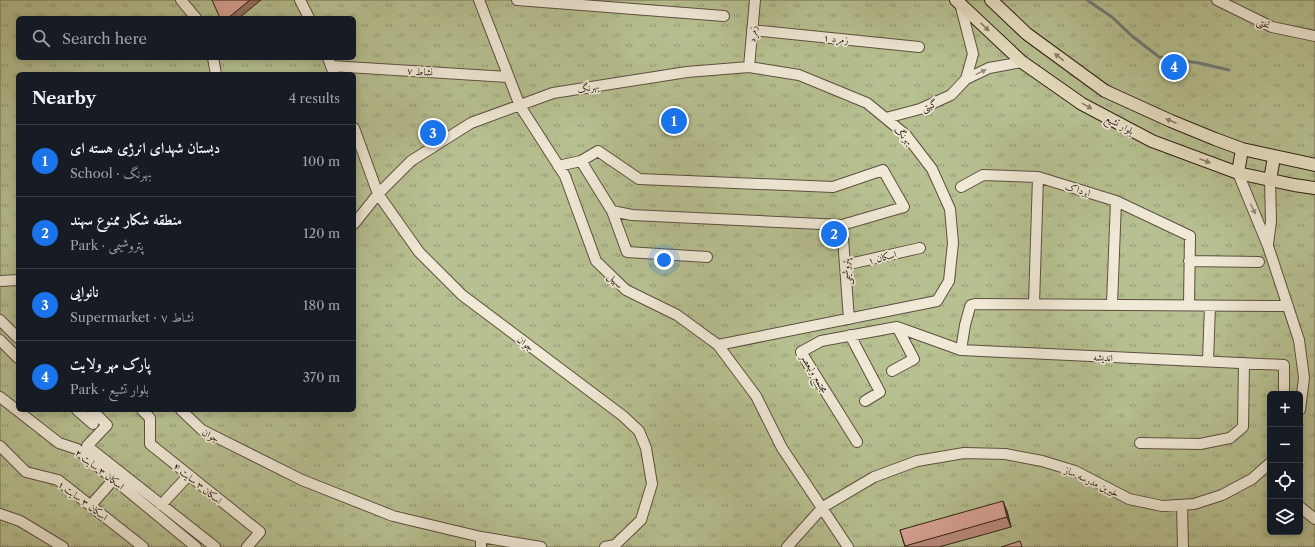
<!DOCTYPE html>
<meta charset="utf-8">
<style>
body{margin:0;font-family:"Libre Caslon Text",Amiri,serif;background:#20242c;color:#f1f3f6}
.controls{position:absolute;right:12px;bottom:12px;display:grid;overflow:hidden;border-radius:6px;box-shadow:0 2px 10px #0003}
.controls button{width:36px;height:36px;display:grid;place-items:center;padding:0;border:0;border-bottom:1px solid #363941;background:#171b24;color:#f1f3f6;font:20px sans-serif}
.you{position:absolute;left:664px;top:260px;width:14px;height:14px;margin:-10px;border:3px solid #fff;border-radius:50%;background:#1a73e8;box-shadow:0 0 0 6px #1a73e833}
.badge{display:grid;place-items:center;width:26px;height:26px;border-radius:50%;background:#1a73e8;color:#fff;font-size:13px;font-weight:700}
.pin{position:absolute;translate:-50% -50%;border:2px solid #fff;box-shadow:0 1px 4px #0006}
.list{margin:0;padding:0;list-style:none}
h2{display:flex;justify-content:space-between;align-items:center;height:52px;margin:0;padding:0 16px;font-size:17px}
h2 small{font-size:13px;font-weight:400;color:#9ea1a6}
.list li{display:grid;grid-template-columns:26px 1fr auto;gap:12px;align-items:center;box-sizing:border-box;height:72px;padding:0 16px;border-top:1px solid #363941}
.list b{display:block;font-size:15px;white-space:nowrap}
.list p{margin:0;font-size:13px;white-space:nowrap;color:#9ea1a6}
.list em{font-size:13px;font-style:normal;color:#9ea1a6}
.icon{flex:none;width:22px;height:22px;fill:none;stroke:currentColor;stroke-width:2;stroke-linecap:round;stroke-linejoin:round}
.map{position:relative;flex:none;width:1315px;height:547px;overflow:hidden}
.search{position:absolute;background:#171b24;box-shadow:0 2px 10px #0003;left:16px;top:16px;width:340px;height:44px;display:flex;align-items:center;gap:10px;box-sizing:border-box;padding:0 14px;border-radius:6px;color:#9ea1a6;font-size:15px}
.panel{position:absolute;background:#171b24;box-shadow:0 2px 10px #0003;left:16px;top:72px;width:340px;height:340px;border-radius:6px}
.map>svg:first-child{display:block}
</style>
<div class="map">
<svg width="1315" height="547" viewBox="0 0 1315 547">
<defs>
<pattern id="park-tufts" width="24" height="20" patternUnits="userSpaceOnUse"><rect width="24" height="20" fill="#b7c091"/><path d="M3 7l-1-3M5 7V3M7 7l1-3M15 17l-1-3M17 17v-4M19 17l1-3" fill="none" stroke="#959c75"/></pattern>
</defs>
<rect width="100%" height="100%" fill="#e6ddc0"/>
<filter id="stains"><feTurbulence type="fractalNoise" baseFrequency=".005" numOctaves="4"/><feColorMatrix values="0 0 0 0 .2 0 0 0 0 .09 0 0 0 0 .02 0 0 0 .5 -.17"/></filter>
<radialGradient id="worn" r=".72"><stop offset=".6" stop-color="#630" stop-opacity="0"/><stop offset="1" stop-color="#630" stop-opacity=".3"/></radialGradient>
<path fill="url(#park-tufts)" stroke="#747054" fill-rule="evenodd" d="M0,0H1315V547H0ZM18,18H354V58H18ZM18,74H354V410H18ZM1270,394H1300V532H1270Z"/>
<g fill="none" stroke-linecap="round" stroke-linejoin="round">
<path stroke="#707c7a" stroke-width="3" d="M1087,0L1112,17L1132,36L1159,57L1199,63L1229,70"/>
<defs>
<path id="minor" d="M181,0L196,18
M300,0L309,18
M479,0L520,106L565,176L596,261L626,290L677,315L718,345L756,396L782,448L848,547
M517,0L724,16
M1217,0L1272,27L1315,36
M960,3L973,54L966,79L989,68L1022,62
M752,30L919,47
M213,58L216,74
M328,58L334,74
M331,66L508,77
M749,67L755,0
M886,118L920,109L951,95L966,79
M354,128L378,194L419,252L462,295L623,416L639,431L646,448L652,484L641,520L615,545L605,547
M558,166L581,161L598,151L639,179L833,187L883,170L904,207L842,225L632,215L612,211L581,161
M1238,173L1268,246L1299,340L1304,378L1300,410
M961,187L983,175L1038,177L1116,201L1190,236L1189,305
M612,211L627,252L707,257
M354,224L378,194L411,161L471,123L553,93L687,72L749,67L799,75L867,103L906,135L932,169L950,209L953,243L949,281L937,301L718,345
M842,225L849,319
M1268,244L1271,221L1270,180
M1189,261L1259,262
M845,265L920,248
M0,281L18,280
M1034,304L1038,177
M1112,304L1116,201
M0,320L18,338
M850,335L880,392L865,401
M0,340L18,358
M961,350L965,325L970,307L971,305L975,304L1288,306
M1208,361L1210,306
M892,371L914,359L897,327
M0,397L59,443L77,449L196,547
M77,410L93,424
M92,410L107,425L87,446L215,547
M142,410L150,418V444L260,532L247,547
M181,410L202,430L302,480L393,516L481,537L541,547
M857,442L801,352L821,341L897,327L961,350L1284,365V390
M1140,443L1200,444L1230,438L1243,427L1244,363
M0,446L26,472L58,480L143,547
M91,505L114,479
M161,505L189,475
M1182,505L1183,547
M1300,507L1315,519
M0,514L20,521L63,547
M481,547V537
M787,547L823,507L874,477L917,461L964,453L1005,454L1042,461L1075,471L1129,499L1162,506L1194,504L1222,495L1252,479L1270,463"/>
<path id="major" d="M956,0L1022,62L1082,104L1152,141L1238,173L1294,185L1315,188
M991,0L1027,34L1105,91L1171,121L1215,139L1242,149L1315,165
M1238,173L1242,149
M1270,180L1274,157"/>
</defs>
<use href="#minor" stroke="#5e4f40" stroke-width="12"/>
<use href="#major" stroke="#302016" stroke-width="14"/>
<use href="#minor" stroke="#efe9d6" stroke-width="10"/>
<use href="#major" stroke="#e6ddc0" stroke-width="12"/>
</g>
<path fill="#bb8c80" stroke="#302016" d="M1007,511L1011,527L939,547H905L900,530Z"/>
<path fill="#987268" stroke="#302016" d="M250,0H261L239,18H228Z
M1003,501L1007,511L1011,527L1007,517Z"/>
<path fill="#d9a395" stroke="#302016" d="M212,0H250L228,18H220Z
M1003,501L1007,517L905,546L900,530Z
M1020,541L1022,547H1001Z"/>
<defs><path id="oneway-solid" d="M-6-.8H1V-3.2L6.5 0L1 3.2V.8H-6Z"/></defs>
<g fill="#8b7e6b">
<use href="#oneway-solid" transform="translate(985 27) rotate(43)"/>
<use href="#oneway-solid" transform="translate(1059 57) rotate(-143)"/>
<use href="#oneway-solid" transform="translate(1087 106) rotate(29)"/>
<use href="#oneway-solid" transform="translate(1171 121) rotate(-157)"/>
<use href="#oneway-solid" transform="translate(1205 161) rotate(21)"/>
</g>
<g fill="#998f80">
<use href="#oneway-solid" transform="translate(981 72) rotate(-26)"/>
<use href="#oneway-solid" transform="translate(1253 209) rotate(64)"/>
</g>
<g text-anchor="middle" stroke-width="3.5" stroke-linejoin="round" paint-order="stroke">
<g font-size="10" fill="#302016" stroke="#efe9d6">
<text transform="translate(1264 23) rotate(24)" y="4">تختی</text>
<text transform="translate(752 34) rotate(-85)" y="4">زمرد</text>
<text transform="translate(836 38) rotate(6)" y="4">زمرد ۱</text>
<text transform="translate(420 71) rotate(4)" y="4">نشاط ۷</text>
<text transform="translate(588 87) rotate(-9)" y="4">بهرنگ</text>
<text transform="translate(929 105) rotate(-23)" y="4">گیتی</text>
<text transform="translate(1120 124) rotate(28)" y="4">بلوار تشیع</text>
<text transform="translate(904 135) rotate(46)" y="4">بهرنگ</text>
<text transform="translate(1078 189) rotate(17)" y="4">ایرداک</text>
<text transform="translate(882 257) rotate(-13)" y="4">اسکان ۱</text>
<text transform="translate(846 272) rotate(-94)" y="4">پتروشیمی</text>
<text transform="translate(616 280) rotate(45)" y="4">سهیل</text>
<text transform="translate(526 343) rotate(37)" y="4">جوان</text>
<text transform="translate(1103 357) rotate(3)" y="4">اندیشه</text>
<text transform="translate(815 373) rotate(59)" y="4">مجتمع ولیعصر</text>
<text transform="translate(211 435) rotate(29)" y="4">جوان</text>
<text transform="translate(100 469) rotate(38)" y="4">اسکان ۳ سایت ۲</text>
<text transform="translate(1092 481) rotate(25)" y="4">خیرین مدرسه ساز</text>
<text transform="translate(198 483) rotate(39)" y="4">اسکان ۳ سایت ۴</text>
<text transform="translate(83 500) rotate(37)" y="4">اسکان ۳ سایت ۱</text>
</g>
</g>
<rect width="100%" height="100%" filter="url(#stains)"/>
<rect width="100%" height="100%" fill="url(#worn)"/>
</svg>
<div class="controls">
<button>+</button>
<button>−</button>
<button><svg class="icon" aria-label="locate" viewBox="0 0 24 24"><circle cx="12" cy="12" r="6"/><path d="M12 2v4M12 18v4M2 12h4M18 12h4"/></svg></button>
<button><svg class="icon" aria-label="layers" viewBox="0 0 24 24"><path d="M12 4l9 5-9 5-9-5zM3 14l9 5 9-5"/></svg></button>
</div>
<div class="you"></div>
<div class="pin badge" style="left:674px;top:121px">1</div>
<div class="pin badge" style="left:834px;top:234px">2</div>
<div class="pin badge" style="left:433px;top:133px">3</div>
<div class="pin badge" style="left:1174px;top:67px">4</div>
<div class="search"><svg class="icon" aria-label="search" viewBox="0 0 24 24"><circle cx="10" cy="10" r="6"/><path d="M15 15l6 6"/></svg>Search here</div>
<section class="panel">
<h2>Nearby<small>4 results</small></h2>
<ul class="list">
<li><span class="badge">1</span><div><b>دبستان شهدای انرژی هسته ای</b><p>School · بهرنگ</p></div><em>100 m</em></li>
<li><span class="badge">2</span><div><b>منطقه شکار ممنوع سهند</b><p>Park · پتروشیمی</p></div><em>120 m</em></li>
<li><span class="badge">3</span><div><b>نانوایی</b><p>Supermarket · نشاط ۷</p></div><em>180 m</em></li>
<li><span class="badge">4</span><div><b>پارک مهر ولایت</b><p>Park · بلوار تشیع</p></div><em>370 m</em></li>
</ul>
</section>
</div>
